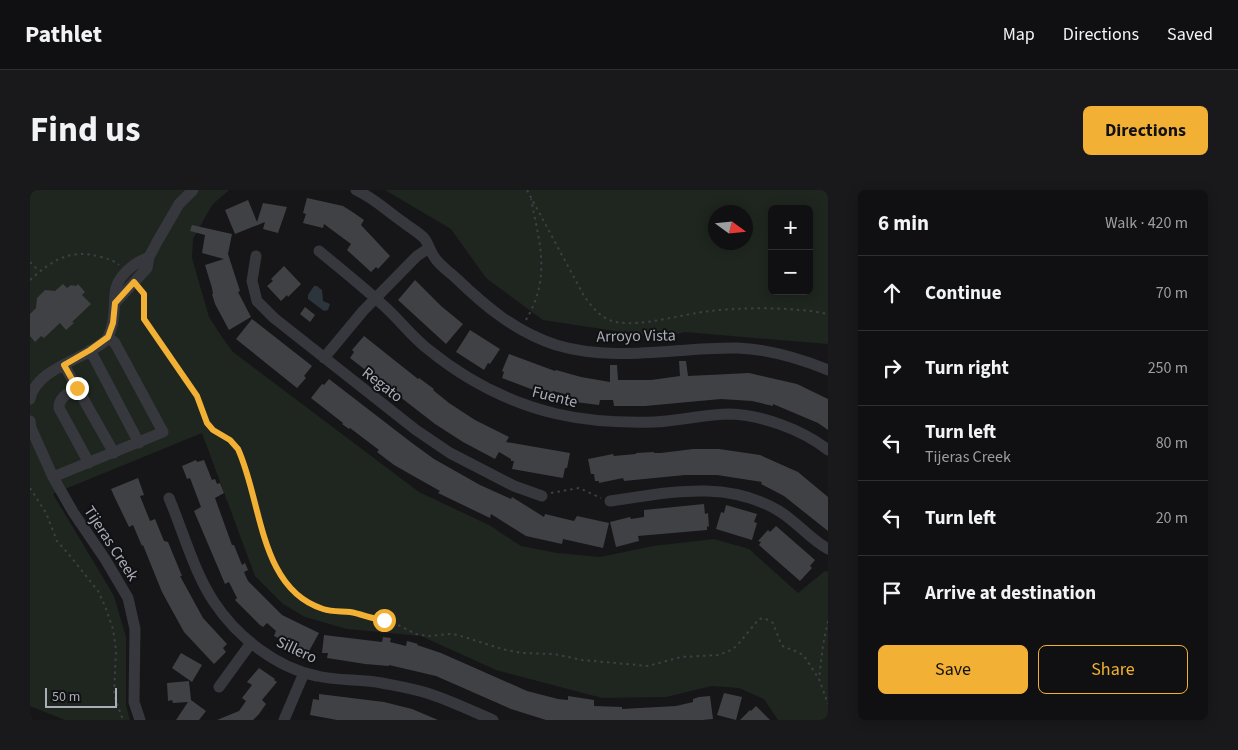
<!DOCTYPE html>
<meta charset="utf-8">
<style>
body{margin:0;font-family:"Source Sans 3",sans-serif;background:#19191b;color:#f1f3f6}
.controls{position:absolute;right:15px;top:15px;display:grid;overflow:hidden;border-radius:8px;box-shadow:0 2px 12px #0003}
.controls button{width:45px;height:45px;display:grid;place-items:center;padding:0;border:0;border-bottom:1px solid #303032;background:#101012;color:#f1f3f6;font:25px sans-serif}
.compass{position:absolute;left:678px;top:15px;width:45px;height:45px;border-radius:50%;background:#101012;box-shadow:0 2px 12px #0003;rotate:105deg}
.scale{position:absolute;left:15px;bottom:12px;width:72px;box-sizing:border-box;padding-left:5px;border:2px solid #a8adb8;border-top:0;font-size:14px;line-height:18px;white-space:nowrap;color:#a8adb8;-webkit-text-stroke:4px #111113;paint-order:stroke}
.stop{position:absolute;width:15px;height:15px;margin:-11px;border:4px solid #f2b134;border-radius:50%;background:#fff}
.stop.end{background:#f2b134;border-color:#fff;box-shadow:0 1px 5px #0008}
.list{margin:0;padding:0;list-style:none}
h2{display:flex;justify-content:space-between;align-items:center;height:65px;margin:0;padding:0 20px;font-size:21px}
h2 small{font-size:16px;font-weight:400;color:#9c9d9f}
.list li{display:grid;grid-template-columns:32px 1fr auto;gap:15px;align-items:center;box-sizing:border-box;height:75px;padding:0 20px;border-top:1px solid #303032}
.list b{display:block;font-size:19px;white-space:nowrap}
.list p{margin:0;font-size:16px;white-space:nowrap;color:#9c9d9f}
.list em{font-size:16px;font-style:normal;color:#9c9d9f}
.actions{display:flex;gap:10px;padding:15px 20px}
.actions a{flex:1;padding:11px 0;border:1px solid #f2b134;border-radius:8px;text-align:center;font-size:18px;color:#f2b134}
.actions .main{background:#f2b134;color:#111}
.icon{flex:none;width:28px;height:28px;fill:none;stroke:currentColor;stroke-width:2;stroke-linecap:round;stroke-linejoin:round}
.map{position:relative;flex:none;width:798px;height:530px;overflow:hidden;border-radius:8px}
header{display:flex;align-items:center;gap:30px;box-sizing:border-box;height:70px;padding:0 25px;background:#101012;border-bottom:1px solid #303032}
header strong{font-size:24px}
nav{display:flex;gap:28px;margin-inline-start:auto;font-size:18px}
.intro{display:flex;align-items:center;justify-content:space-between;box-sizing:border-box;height:120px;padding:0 30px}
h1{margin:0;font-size:35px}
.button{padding:12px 22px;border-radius:8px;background:#f2b134;color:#111;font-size:18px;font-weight:700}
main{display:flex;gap:30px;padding:0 30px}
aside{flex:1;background:#101012;border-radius:8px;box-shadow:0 2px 12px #0003}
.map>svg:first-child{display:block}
</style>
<header>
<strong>Pathlet</strong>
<nav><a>Map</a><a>Directions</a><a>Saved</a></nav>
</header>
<div class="intro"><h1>Find us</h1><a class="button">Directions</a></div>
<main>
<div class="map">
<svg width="798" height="530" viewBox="0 0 798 530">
<rect width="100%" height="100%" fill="#161618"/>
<path fill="#1e261f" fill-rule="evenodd" d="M0,0H199L182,15L163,49L162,68L179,127L192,147L203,162L389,302L459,335L491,356L527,363L570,367L623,356L684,349L719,359L768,403L795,381L798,382V530H748L734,509L709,498L682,496L636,507L572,508L466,480L391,446L317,439L275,427L253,414L225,386L172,243L23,304L84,406L96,447V515L100,530H35L0,516Z
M355,0H798V154L655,142L631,148L513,130L456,88L421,39ZM742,19H779V101H742ZM716,22V52H686V22Z"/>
<path fill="#2c353c" d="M284,96H287L292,100L293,111L300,114L298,120L294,121L278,109V105Z"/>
<path fill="#404145" d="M277,8L313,16L324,23L334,30L331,35L360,66L348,79L346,77L341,82L317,60L321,54L294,34L293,38L273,33L276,24L273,23Z
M218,10L227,32L233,13L257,17L248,43L233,39L235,32L205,44L195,20Z
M162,35L202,44L198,64L210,101L208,102L221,127L199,140L185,114L182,104H183L182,98L175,75L194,69L172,63L175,45L160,41Z
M254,76L271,94L258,107L257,105L251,111L237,96L243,91L241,89Z
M385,90L411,116L433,134L416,154L368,110Z
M33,94L37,98L41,95L46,96L48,94L55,102L52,105L61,114L42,132L44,133L36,140L30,133L14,148L11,146L5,152L0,146V124L6,118L7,108L15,100L25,101Z
M275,117L285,125L280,132L270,124Z
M222,129L282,176L274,186L276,188L267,198L206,149Z
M440,140L470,159L460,174L458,173L454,180L426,162Z
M334,146L388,189L389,188L404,199L403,200L419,213L445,230L479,247L476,252L540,263L537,278H535L533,288L482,279L484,271H481V269L469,262L465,269L433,252L405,234L320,168L324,162L322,160Z
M479,164L525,181L526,180L551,187L580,192V175H587L588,190H621L650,186L649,171H656L658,186L719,183L767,194L798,209V240L788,233L743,214V216L722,211L691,209L615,216H584L583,210H570L569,215L537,211L538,205L523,201L522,207L472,188L474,182L472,181Z
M299,189L382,253L404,269L450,295L481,309L482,307L514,327L515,324L544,331L547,326L579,333L573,358L533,349L532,354L496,346L461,324L460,328L408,303L410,301L364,275L347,262L349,260L320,238L319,239L312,234L313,233L281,208L292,194L294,195Z
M663,259H689L730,265L768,282L798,307V341L754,306L731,294L732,292L687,285H655L594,291L593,288L569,293V291H565L564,284H561L558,269L583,264L584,266L606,264V263L624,262V263H631Z
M166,270L167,272L174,270L182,290L185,289L187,294L190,293L194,303L185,308L202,355H204L212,375L215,373L218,380L214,382L218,391L252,425L289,443L278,463L244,446L246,441L237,433L233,437L230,435L205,410L207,408L199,392L195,394L164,321L171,317L160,288L157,289L152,276Z
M108,288L113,302L114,305L110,306L120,331L125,329L134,351L138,352L152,386H150L173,428L197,454L193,458L196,462L184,474L154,442L132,402L113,355L112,356L103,335L99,337L85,308L81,299Z
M674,314L675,324L678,323L679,337L677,336V340L608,346L609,351L586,357L580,332L600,327L601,329L614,327V320Z
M696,315L727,324L724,332L727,333L722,350L686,339L691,322L694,323Z
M746,336L785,370L780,376L782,378L770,391L729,355L731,352L728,351L738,340L740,342Z
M294,445L352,452L353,447L361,448L360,452L376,456L377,451L388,454L387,455L411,463L497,501L528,509L538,510V506L564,510V516L592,517V519L646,516L663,512V509L669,507L680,506L683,529L672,530H516L481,519L406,486L359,475V476L335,474L297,468L298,463H292Z
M151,463L172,475L162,492L142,478Z
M229,478L245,489L244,490L247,492L232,510L236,514L229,524L223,530H187L209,521L216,511L212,508L222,495L217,492Z
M159,491L161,510L176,521L169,530H146L158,512L143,513L142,510L138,511L137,493Z
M694,503L712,507L706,530L687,525Z
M289,504L354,512L382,519L408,530H307L280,525L283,509L289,510Z
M726,516L740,530H710L720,520L721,521Z"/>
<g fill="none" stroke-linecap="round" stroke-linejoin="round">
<path stroke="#3d3f44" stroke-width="2" stroke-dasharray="2.5 4" stroke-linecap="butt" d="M497,0L554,106C562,117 571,129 586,132C612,137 653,124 680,121C714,117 765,117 798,124
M0,72L9,81
M0,90C22,70 41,58 71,67C78,69 83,70 89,75
M110,99L114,104L115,111L114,129L167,206L177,233L183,240L200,250L208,259L240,367L263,402L271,409L295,420L329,424L344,429L362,432L386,444L398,446L420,444L428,445L472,459L492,463L524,464L552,470L618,476L651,467L689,465L703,459L710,452L729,429L734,428L743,433L751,454L754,457L768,462L774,466L789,489
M496,130C521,87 510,55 501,9
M0,298L16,323L27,351L41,367L68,401L75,416L83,439L86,460L84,505L93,530
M521,303L549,298L571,308
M798,431L793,455L789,489L798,514"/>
<path stroke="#37383d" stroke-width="11" d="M326,0C344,8 357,21 373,32C379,37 388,42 394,48C399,54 400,62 405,68C410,76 420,82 427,89C456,117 486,142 526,155C587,173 646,157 707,158C738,159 769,168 798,180
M289,61C311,79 332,96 353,115C369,129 382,147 399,160C436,190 480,213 527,224C558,231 592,233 624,232C650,231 675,224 700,224C732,225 773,240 798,260
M226,66L222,91L227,111L244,128L386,240L420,263L484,296L512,306
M85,113L117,78L119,67L127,52L149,14L163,0
M60,160L109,253
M294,168L333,121L387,66L399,58
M34,175L84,263
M47,198C38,203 29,207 29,218L59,273
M0,209C7,177 56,170 77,149C79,146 80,142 81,139C85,128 84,116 85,104C86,86 104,73 119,67
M0,231L1,238L23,287L43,322L75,369L98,408L105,439L104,512L110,530
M23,287L133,242L85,153L78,147
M139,308C153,341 164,382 184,412C207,447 247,478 287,486C309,491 331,489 352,493C367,496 385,499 400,504C421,511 442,521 463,530
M580,311C638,303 696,289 749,321C767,332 780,349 798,359
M189,497L221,453
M254,530L274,483"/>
</g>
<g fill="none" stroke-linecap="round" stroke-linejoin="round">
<path stroke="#f2b134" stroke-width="6" d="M47,198L34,175L60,160L78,147L83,133L85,113L104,92L114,104V129L167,206L177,233L183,240L200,250L208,259C232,311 229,399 293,419C302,422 311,421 320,422C332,424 342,429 354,430"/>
</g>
<g text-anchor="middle" stroke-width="4" stroke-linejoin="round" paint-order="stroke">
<g font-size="16" fill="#a8adb8" stroke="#111113">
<text transform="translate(606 145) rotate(-1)" y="6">Arroyo Vista</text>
<text transform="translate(353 194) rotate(38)" y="6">Regato</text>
<text transform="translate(525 206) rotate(14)" y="6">Fuente</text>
<text transform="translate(82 353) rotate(57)" y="6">Tijeras Creek</text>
<text transform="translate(267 459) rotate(25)" y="6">Sillero</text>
</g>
</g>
</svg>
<div class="controls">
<button>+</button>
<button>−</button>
</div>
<svg class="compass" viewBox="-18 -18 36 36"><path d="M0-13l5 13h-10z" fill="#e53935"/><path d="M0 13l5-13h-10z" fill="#9c9d9f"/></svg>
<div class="scale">50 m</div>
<div class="stop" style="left:354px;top:430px"></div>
<div class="stop end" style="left:47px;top:198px"></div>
</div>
<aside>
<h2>6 min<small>Walk · 420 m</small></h2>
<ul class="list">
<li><svg class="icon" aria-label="ahead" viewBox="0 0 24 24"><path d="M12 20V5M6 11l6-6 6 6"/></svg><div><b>Continue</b></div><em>70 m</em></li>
<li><svg class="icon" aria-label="right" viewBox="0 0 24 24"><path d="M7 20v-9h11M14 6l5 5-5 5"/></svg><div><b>Turn right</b></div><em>250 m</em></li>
<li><svg class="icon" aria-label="left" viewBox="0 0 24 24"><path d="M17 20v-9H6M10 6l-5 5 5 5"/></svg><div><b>Turn left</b><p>Tijeras Creek</p></div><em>80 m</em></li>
<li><svg class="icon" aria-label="left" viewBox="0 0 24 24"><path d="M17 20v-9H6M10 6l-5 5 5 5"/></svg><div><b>Turn left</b></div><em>20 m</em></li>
<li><svg class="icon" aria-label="arrive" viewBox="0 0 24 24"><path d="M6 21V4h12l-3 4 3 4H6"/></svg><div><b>Arrive at destination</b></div></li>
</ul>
<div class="actions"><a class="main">Save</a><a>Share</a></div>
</aside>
</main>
